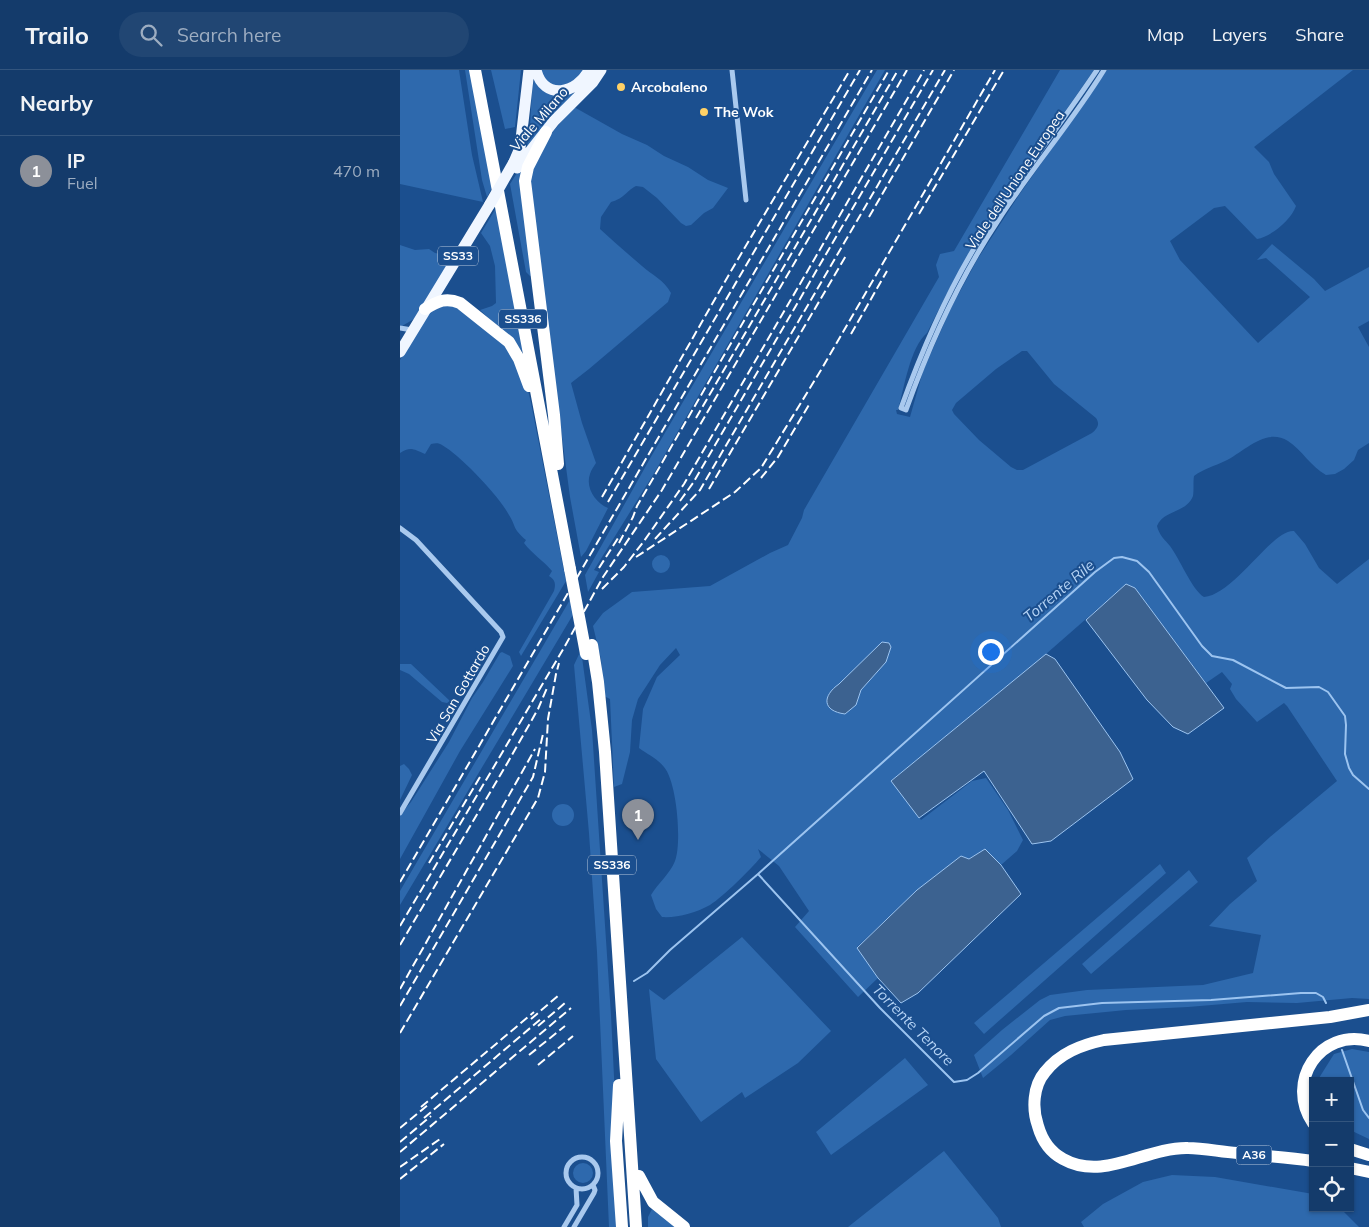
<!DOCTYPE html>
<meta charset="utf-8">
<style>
body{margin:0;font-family:Mulish,sans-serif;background:#214673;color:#f1f3f6}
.controls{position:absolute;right:15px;bottom:15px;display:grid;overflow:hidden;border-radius:0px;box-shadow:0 1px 4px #0004}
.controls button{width:45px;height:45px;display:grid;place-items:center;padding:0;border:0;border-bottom:1px solid #33557e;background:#143b6b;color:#f1f3f6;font:25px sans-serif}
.you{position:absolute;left:590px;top:581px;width:18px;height:18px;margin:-12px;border:4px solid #fff;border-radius:50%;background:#1a73e8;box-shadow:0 0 0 8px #1a73e833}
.badge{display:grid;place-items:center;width:32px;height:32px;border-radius:50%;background:#8c9099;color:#fff;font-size:16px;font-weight:700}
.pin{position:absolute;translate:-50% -41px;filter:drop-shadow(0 1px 2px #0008)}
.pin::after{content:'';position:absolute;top:26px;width:18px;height:15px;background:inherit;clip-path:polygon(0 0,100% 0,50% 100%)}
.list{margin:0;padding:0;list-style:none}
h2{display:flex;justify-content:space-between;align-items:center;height:65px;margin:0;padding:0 20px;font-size:21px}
h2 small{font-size:16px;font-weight:400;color:#9dadc1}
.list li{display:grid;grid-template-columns:32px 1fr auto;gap:15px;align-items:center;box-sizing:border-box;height:70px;padding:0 20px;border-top:1px solid #33557e}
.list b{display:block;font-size:19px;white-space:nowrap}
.list p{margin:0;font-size:16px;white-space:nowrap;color:#9dadc1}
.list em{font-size:16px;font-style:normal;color:#9dadc1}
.icon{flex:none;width:28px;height:28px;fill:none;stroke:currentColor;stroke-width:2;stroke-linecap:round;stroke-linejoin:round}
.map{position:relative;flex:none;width:969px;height:1157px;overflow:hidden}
header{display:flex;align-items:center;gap:30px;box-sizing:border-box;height:70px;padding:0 25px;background:#143b6b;border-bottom:1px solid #33557e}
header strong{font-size:24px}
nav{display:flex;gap:28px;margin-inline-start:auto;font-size:18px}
.search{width:350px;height:45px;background:#214673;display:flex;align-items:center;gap:12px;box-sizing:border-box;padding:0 18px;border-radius:28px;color:#9dadc1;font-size:19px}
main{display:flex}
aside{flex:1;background:#143b6b}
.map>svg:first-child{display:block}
</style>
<header>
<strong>Trailo</strong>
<div class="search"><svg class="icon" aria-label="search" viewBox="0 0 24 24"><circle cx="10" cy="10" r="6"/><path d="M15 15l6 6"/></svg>Search here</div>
<nav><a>Map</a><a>Layers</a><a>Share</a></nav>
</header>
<main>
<aside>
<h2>Nearby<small></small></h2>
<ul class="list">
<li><span class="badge">1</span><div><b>IP</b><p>Fuel</p></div><em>470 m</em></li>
</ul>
</aside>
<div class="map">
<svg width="969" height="1157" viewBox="0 0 969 1157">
<rect width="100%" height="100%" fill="#1b4f8f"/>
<path fill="#2e69ad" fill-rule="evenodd" d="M0,0H59L72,85L83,132L0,114Z
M65,0H70L93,116L87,127L82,110Z
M91,0H121L115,57L105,59Z
M138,0H184L172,16H151Z
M477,0H485L253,405L194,500L199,502L188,522L185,505L252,385Z
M660,0H694L587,153L546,225L527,263C510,277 504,319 498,340H496L497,344L510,347L523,301L551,238L577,190L619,125L707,0H953L854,77L869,92L874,104L896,136C891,150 872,166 857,169L825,136L814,138L770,171L780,190L858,273L910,227L866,188L857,190L872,174L914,209L925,221L969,197V251L958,257L969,277V373L958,380L954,390L944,399L935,404L926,405C911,397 902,380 888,371C865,357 844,382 825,391C815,396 803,399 794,406C793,412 794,420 793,426C787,443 763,440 757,456C759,465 765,470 770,476C780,489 792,520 804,527C835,524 872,459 894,461L905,474L919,498L937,514L969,489V929L952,928L897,933L847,932L788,937L726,940L665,946L650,950L611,985L583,1008L574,985L602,960L640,930L650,925L687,920L803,915L853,903L861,865L809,856L830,834L857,811L847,788L870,767L937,711L887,636L884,633L857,652L836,629L830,619L832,614L822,602L806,613L735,518L726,514L646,584L491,711L521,750L572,711L586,708L608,740L623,770L617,781L601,795L585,779L517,820L457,877L478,908L458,927L395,857L409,841L379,796L358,779L361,787C350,800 324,826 310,835C296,843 277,848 262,847L256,839L251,825C258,813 270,804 275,791C282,773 277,712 264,697C258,689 247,684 239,678L243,639L257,607L280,585L276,578L260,595L238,629L232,650L230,682L222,714L214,717L210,629L204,626L201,589L193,556L203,543L232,522L310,516L370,483L388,475L402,448L404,440L539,207L536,195L540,184L554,181ZM622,281H627L654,314L696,348C700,354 698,358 692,363L623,400H617L611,397L579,370L554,344L552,340L556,333L596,299Z
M134,9L167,23L176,24L125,83C133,59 129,33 134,9Z
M174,37L222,64L247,75L264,86L288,97L308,110L328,118L313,138L304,143L291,155L286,156L281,153L257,128L243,117L236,116C225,122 225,128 211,132L201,147L200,159C214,172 228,184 242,196C252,205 264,210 271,223L268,232L189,299L171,313L182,353L196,393C194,396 191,400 190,404C185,418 196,433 208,438L186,481L181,487L170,427L128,111L143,73Z
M122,102L133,206H130L126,202L110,114L117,103Z
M96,138L123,282L80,240L92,236L96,233L95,196L90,176L81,163Z
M0,175L15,180L29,179L35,183L53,186L14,249L2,256L0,255Z
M47,231L106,272L128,320L131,333L166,511L121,586L119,582L154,521C156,513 155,510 149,506L152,501C144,491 132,484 124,473L126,470C112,458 117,458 109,445C99,426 61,386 42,375C39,373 36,373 31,374L25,384C14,379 10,376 0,383V290L31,238Z
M252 494a9 9 0 1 1 18 0a9 9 0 1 1-18 0Z
M171,528L174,543L0,835V821Z
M181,580L192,660L211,945L215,1027L218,1157H209L197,882L189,763L174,595Z
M102,582L110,586L113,596L60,681L0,789V745L11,732L49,672L72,628L83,612L100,583Z
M0,594H11L50,631L47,633L42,632L9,604L0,600Z
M4,694L9,699L12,705L0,730V696Z
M152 745a11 11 0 1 1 22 0a11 11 0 1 1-22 0Z
M760,794L766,803L584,964L574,953Z
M789,800L798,812L691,904L682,894Z
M342,867L431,961L398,993L345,1028L342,1022L301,1052L256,989L249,919L264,930Z
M952,979L969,982V1069L950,1060V1011H919V1008L934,984Z
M505,988L528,1015L431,1085L416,1062Z
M544,1081L598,1148L601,1157H448Z
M173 1103a10 10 0 1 1 20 0a10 10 0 1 1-20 0Z
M772,1105L815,1107L913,1124V1138H940L959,1157H684L681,1152L703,1134L743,1112Z
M252,1139L276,1157H248V1147Z"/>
<path fill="#3c6290" stroke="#9cc4f0" d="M726,514L735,518L824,638L788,664L773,657L747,630L686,550Z
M482,572L489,573L491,577L486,592L461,620L456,635L445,644C422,641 422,626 439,614Z
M646,584L655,589L720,682L733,709L651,771L632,774L584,701L519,748L491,711Z
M585,779L601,795L621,824L518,923L501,933L478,908L457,878L517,820L561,786L569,789Z"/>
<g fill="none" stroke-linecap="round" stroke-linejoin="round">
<path stroke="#9cc4f0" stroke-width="2" d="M358,804L480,938L554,1012L567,1010L578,1003L644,946L659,938L702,933L811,930L901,923H916L923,927L926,933
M234,911L247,903L270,880L358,804L695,502L714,488L722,487L737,491L749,502L802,576L812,586L833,590L886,618L919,617L928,622L945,646L946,655L945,684L949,698L953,705L969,719
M942,980L963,1040L969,1048"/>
<path stroke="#a9c9ee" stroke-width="5" d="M332,0L346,130
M0,258L12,260
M506,340L501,338C522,280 546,224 578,172C615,113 658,58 697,0
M506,340C530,273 559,209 599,149C632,98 672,52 704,0
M0,458L16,470L101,562L103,567L0,743
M166 1103a16 16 0 1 1 32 0a16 16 0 1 1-32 0Z
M164,1157L177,1135L176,1118
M174,1157L194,1123L195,1120L193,1115"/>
<path stroke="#f0f6ff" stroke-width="11" d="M136,0C144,31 177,24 189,0
M114,92L120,78L129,0
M117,98L154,51L193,12L201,0
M0,282L90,134"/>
<path stroke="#fff" stroke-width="12" d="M75,0L170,499
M146,62L128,97L125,111L154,345L158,394
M25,239C38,231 46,227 60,233L109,272L119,289L129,316
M192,575L198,612L205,682L236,1157
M219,1015L216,1071L222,1157
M913,1053C885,1012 920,958 969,971
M950,1079L969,1085
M913,1091C888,1087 862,1086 837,1083C821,1082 804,1078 788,1078C745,1077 704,1112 663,1089C650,1082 642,1070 638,1056C632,1039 633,1016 645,1002C660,983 681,975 704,970L930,947L969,940
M950,1098L969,1102
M239,1106L253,1132L284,1157"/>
<path stroke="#fff" stroke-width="2" stroke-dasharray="9 4" stroke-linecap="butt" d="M519,144L604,0
M469,147L554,0
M451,264L487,201
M296,348L498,0
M361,408L378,387L410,333
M309,419L447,184
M202,427L331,201L450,0
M280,431L293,413L533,0
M208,432L460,0
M255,469L300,420L545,0
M219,473L233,447L237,436L489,0
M236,487L335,422L361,398L421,300L595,0
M199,498L220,465
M202,519L224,497L244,471L284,414L524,0
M29,793L80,707
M0,812L472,0
M0,856L165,576L203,507L262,420L507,0
M0,875L108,692L138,639L147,618
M0,919L135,679
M0,936L133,707L143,664
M131,949L159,925
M138,956L165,933
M0,963L138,728L145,702L148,649L156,604L159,593
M129,985L165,956
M138,995L173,966
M21,1037L134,942
M24,1048L142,948
M0,1058L29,1034
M0,1072L31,1046
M0,1082L171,938
M0,1097L40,1069
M0,1109L44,1074"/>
<path stroke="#f0f6ff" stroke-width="11" d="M90,134L114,92"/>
<path stroke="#fff" stroke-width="12" d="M170,499L186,584"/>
</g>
<g fill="#ffd166" stroke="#1b4f8f" stroke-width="2">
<circle cx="221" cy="17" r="5"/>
<circle cx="304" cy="42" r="5"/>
</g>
<g text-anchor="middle" stroke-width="4" stroke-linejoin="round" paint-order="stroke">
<g fill="#1b4f8f" stroke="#bbcadd" stroke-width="1">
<rect x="38" y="176.5" width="40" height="19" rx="4"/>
<rect x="99" y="239.5" width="48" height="19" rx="4"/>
<rect x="188" y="785.5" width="48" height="19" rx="4"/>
<rect x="836.5" y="1075.5" width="35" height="19" rx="4"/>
</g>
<g font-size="12" font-weight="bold" fill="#fff">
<text x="58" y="190">SS33</text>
<text x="123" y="253">SS336</text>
<text x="212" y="799">SS336</text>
<text x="854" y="1089">A36</text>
</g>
<g font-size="14" font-weight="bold" fill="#fff" stroke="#1b4f8f" text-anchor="start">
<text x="231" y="22">Arcobaleno</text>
<text x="314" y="47">The Wok</text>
</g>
<g font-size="14" fill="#fff" stroke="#1b4f8f">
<text transform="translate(139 49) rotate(-49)" y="5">Viale Milano</text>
<text transform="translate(615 110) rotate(-56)" y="5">Viale dell'Unione Europea</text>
<text transform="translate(58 624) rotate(-60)" y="5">Via San Gottardo</text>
</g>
<g font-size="15" font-style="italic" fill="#b5d3f5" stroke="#1b4f8f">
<text transform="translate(659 521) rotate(-40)" y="5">Torrente Rile</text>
<text transform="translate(513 955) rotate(45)" y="5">Torrente Tenore</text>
</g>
</g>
</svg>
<div class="controls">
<button>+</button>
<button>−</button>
<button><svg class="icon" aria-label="locate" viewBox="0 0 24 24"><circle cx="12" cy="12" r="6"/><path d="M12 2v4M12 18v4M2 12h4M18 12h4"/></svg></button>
</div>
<div class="you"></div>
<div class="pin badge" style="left:238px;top:770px">1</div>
</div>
</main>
